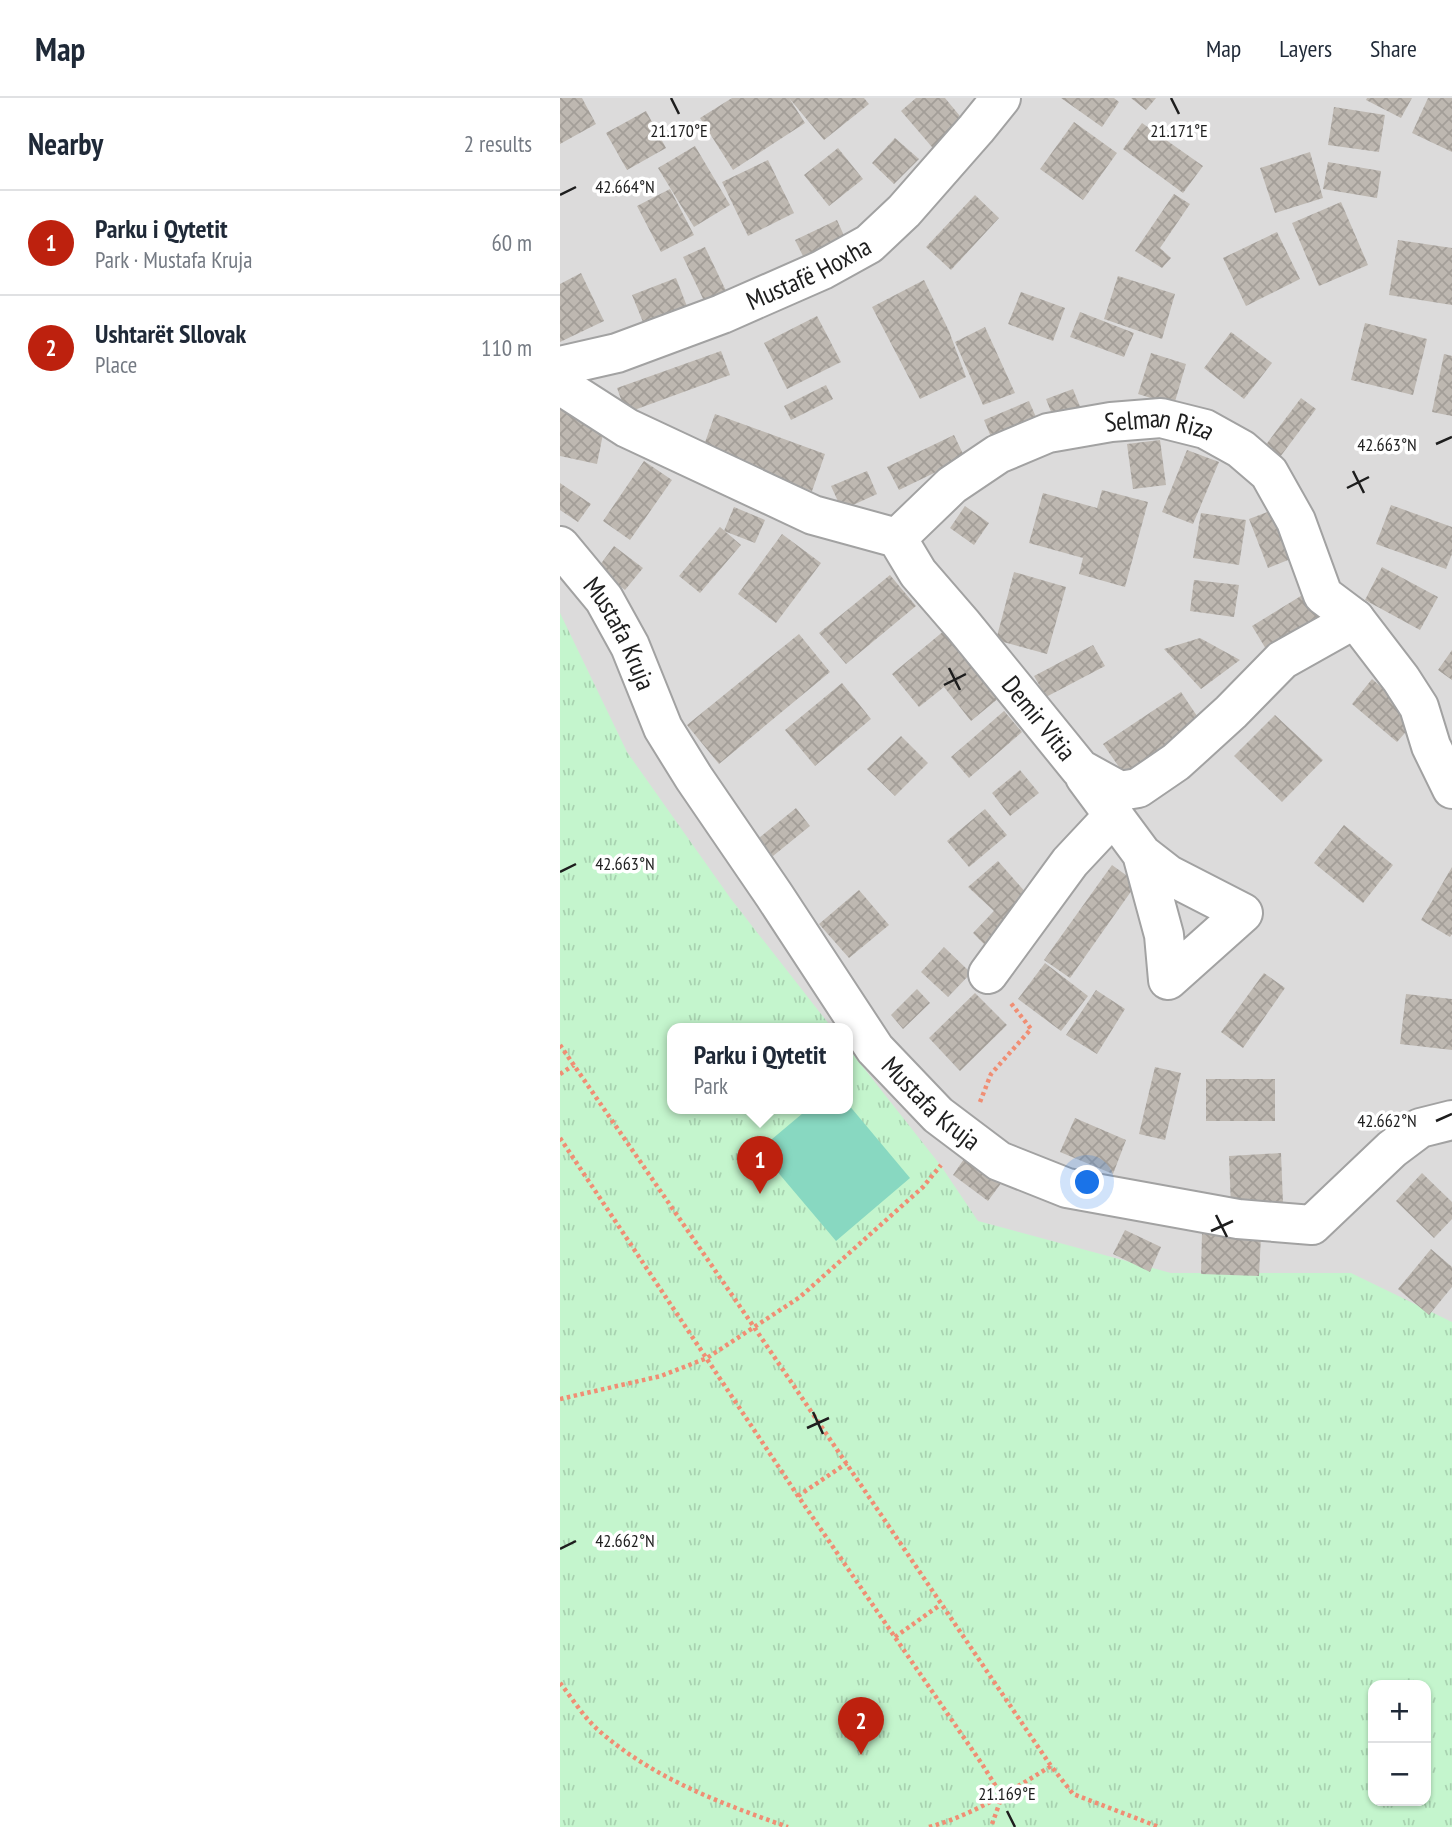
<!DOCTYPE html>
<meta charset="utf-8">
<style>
body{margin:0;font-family:"PT Sans Narrow",sans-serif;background:#f2f2f3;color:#1f2937}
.controls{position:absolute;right:21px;bottom:21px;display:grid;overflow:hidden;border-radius:14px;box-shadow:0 2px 5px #0004}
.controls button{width:63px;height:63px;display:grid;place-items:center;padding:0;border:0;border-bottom:2px solid #e0e1e3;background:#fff;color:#1f2937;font:35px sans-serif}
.you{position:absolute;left:528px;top:1085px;width:24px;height:24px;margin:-18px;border:5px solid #fff;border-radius:50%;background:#1a73e8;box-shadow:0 0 0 10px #1a73e833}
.badge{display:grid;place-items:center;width:46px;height:46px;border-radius:50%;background:#bd210e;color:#fff;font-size:23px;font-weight:700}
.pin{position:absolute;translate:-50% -58px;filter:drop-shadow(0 2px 4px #0008)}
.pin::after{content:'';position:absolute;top:37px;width:24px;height:21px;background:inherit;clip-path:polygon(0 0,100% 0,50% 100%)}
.popup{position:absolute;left:107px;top:925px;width:186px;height:91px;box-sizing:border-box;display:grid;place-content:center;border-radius:14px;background:#fff;filter:drop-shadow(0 2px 5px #0005);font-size:23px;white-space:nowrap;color:#747a83}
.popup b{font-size:26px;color:#1f2937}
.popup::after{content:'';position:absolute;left:50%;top:100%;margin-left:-14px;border:14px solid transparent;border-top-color:#fff}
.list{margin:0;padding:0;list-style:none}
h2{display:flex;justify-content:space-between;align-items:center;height:91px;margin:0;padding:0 28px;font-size:30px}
h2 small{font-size:23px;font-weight:400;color:#747a83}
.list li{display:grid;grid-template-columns:46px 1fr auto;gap:21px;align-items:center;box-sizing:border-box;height:105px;padding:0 28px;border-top:2px solid #e0e1e3}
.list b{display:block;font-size:26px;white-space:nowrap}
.list p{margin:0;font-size:23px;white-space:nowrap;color:#747a83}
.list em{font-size:23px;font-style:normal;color:#747a83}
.map{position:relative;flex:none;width:892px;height:1729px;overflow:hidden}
header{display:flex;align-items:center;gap:42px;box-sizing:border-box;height:98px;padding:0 35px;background:#fff;border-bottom:2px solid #e0e1e3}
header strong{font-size:33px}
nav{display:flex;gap:38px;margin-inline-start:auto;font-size:24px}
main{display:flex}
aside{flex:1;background:#fff}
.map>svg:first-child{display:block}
</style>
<header>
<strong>Map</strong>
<nav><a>Map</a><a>Layers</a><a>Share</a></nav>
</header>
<main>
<aside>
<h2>Nearby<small>2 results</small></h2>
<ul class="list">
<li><span class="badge">1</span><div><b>Parku i Qytetit</b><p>Park · Mustafa Kruja</p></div><em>60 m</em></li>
<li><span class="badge">2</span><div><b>Ushtarët Sllovak</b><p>Place</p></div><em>110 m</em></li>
</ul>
</aside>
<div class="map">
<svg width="892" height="1729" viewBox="0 0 892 1729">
<defs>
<pattern id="park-tufts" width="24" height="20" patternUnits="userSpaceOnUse" patternTransform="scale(1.75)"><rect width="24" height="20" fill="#c4f5cd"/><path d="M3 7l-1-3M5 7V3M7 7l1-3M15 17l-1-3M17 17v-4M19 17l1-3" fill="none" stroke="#a8d2b0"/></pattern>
<pattern id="building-cross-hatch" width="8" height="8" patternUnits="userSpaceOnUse" patternTransform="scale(1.75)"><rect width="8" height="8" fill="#beb8b1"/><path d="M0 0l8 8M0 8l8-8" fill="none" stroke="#a39e98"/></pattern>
</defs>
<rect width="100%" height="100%" fill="#eeece4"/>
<path fill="#dcdbdb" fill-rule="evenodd" d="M0,0H892V1729H0ZM113,930H288V1010H113ZM813,1587H866V1703H813Z"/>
<path fill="url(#park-tufts)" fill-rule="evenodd" d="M0,515L67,654L171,801L272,930H113V1010H288V950L381,1068L418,1123L611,1175H791L892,1224V1729H0ZM813,1587H866V1703H813Z"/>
<path fill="#88d8c1" d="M288,1006L350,1080L276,1143L199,1052L249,1010H288Z"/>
<path fill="url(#building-cross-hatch)" d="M0,0H22L36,26L0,46Z
M172,0H229L245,25L173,72L140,20Z
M229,0H304L309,6L264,42Z
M356,0H385L409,29L378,56L341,13Z
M501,0H554L559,4L542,29Z
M571,0H596L586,12Z
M807,0H852L841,20L806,2Z
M868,0H892V54L852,35Z
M774,9L825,17L819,54L768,47Z
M86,13L106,50L67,72L46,35Z
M514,24L557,55L523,102L480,71Z
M582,25L643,68L623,95L563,51Z
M335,40L359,61L334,86L312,65Z
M135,48L170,107L134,129L98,70Z
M278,50L303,81L269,108L244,77Z
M750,54L763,100L715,115L700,70Z
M208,62L234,115L188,138L162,84Z
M768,64L821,73L817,100L763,91Z
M110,91L134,137L101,154L77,108Z
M614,96L630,106L600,150L611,160L602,170L575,153Z
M415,97L439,120L391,172L366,149Z
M781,104L808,167L759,188L732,125Z
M277,122L286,142L245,162L235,142Z
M717,134L740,181L686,208L663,160Z
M838,142L892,150V207L829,197Z
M145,149L169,199L147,209L123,159Z
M21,175L44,223L0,244V186Z
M558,178L615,196L602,241L544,221Z
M116,180L128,211L85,229L72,197Z
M364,182L389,233L406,279L360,301L312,209Z
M461,194L505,210L493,243L448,226Z
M520,214L574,235L564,259L510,239Z
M257,218L281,264L227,291L204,245Z
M805,225L867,241L853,297L791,282Z
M425,229L455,295L423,307L395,244Z
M671,234L712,265L684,301L644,270Z
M161,253L170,277L66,315L57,290Z
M591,255L626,266L614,307L578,296Z
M884,256L892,258V318L872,314Z
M266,287L273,301L231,322L224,308Z
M513,291L521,311L494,321L486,301Z
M741,300L756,311L717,363L702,352Z
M469,303L479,326L434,346L424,322Z
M0,312L46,321L37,366L0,358Z
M155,316L265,356L252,393L142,353Z
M394,337L405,360L339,392L327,369Z
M600,342L606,387L573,391L567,346Z
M627,352L659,364L633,426L602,414Z
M84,363L112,382L70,442L43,423Z
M307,373L317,396L282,412L271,388Z
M0,385L31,406L18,424L0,412Z
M542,392L588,404L565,489L519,476L523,460L469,445L483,395L537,410Z
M831,407L892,429V456L886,471L816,446Z
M405,408L429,425L414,447L390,430Z
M174,409L205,422L195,445L164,433Z
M715,411L733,460L708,470L689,421Z
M641,415L686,422L679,467L633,460Z
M160,429L181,447L140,495L119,478Z
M222,436L261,465L216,525L178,496Z
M54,448L83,470L65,492L37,471Z
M822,469L878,499L860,532L805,502Z
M454,474L506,489L487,556L436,542Z
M330,477L356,508L286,566L259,535Z
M634,482L679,487L674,519L630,513Z
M744,496L762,524L709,556L692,528Z
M385,532L440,599L411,623L384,589L359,609L332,576Z
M239,536L270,574L159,666L127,627Z
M640,540L680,562L641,591L604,551Z
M533,547L545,568L486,599L474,578Z
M892,552V582L878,572Z
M812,581L858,620L837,644L792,606Z
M282,585L311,621L255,668L225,632Z
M621,594L643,627L566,679L543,646Z
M444,613L462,634L409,680L391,659Z
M715,617L763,662L722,704L674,658Z
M341,638L368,665L335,698L307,671Z
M460,672L479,695L450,718L432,695Z
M236,710L250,728L213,758L199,740Z
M425,711L447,737L409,769L387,743Z
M784,727L833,767L803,805L754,765Z
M438,763L468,797L430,852L413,835L434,813L408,789Z
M552,767L577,785L510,880L484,862Z
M892,769V836L890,839L861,822Z
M299,792L329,827L289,860L259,826Z
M384,849L411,875L388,899L361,874Z
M485,865L528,898L501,933L458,901Z
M704,875L725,890L683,950L661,934Z
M357,891L370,905L343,931L331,917Z
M536,892L565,911L537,956L506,937Z
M415,895L447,927L400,973L369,940Z
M846,896L892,901V952L840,946Z
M595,969L621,975L605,1042L579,1036Z
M646,981H715V1023H646Z
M515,1020L566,1042L553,1076L500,1054Z
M721,1055L723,1106L671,1109L669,1058Z
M406,1058L442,1084L428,1103L393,1077Z
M862,1075L892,1104V1121L874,1140L836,1103Z
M565,1132L601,1149L590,1174L553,1156Z
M642,1135L701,1137L699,1178L641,1176Z
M871,1151L892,1169V1189L869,1217L838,1191Z"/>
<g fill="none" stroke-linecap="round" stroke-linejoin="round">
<defs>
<g id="minor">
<path id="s1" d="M0,268L57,255L162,216L262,172L309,146L344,113L416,31L441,0"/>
<path id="s2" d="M0,287L67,330L253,417L337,440L358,475L403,527L520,671L560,693L578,690L616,664L671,614L722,562L795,521"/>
<path id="s3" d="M337,440L392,387L438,356L488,335L551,324L601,320L645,331L681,351L709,375L736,423L763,497L795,521L841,581L859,609L871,648L892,691"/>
<path id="s4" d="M0,448L44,501L70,548L103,630L134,680L214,797L315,951L378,1017L439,1063L507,1090L678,1121L752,1127L832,1051L860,1030L892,1022"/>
<path d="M525,679L582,756L609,777L683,815L608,882L604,837L582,756"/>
<path d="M428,876L510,764L554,717"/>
</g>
</defs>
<use href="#minor" stroke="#a2a2a2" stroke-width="42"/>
<path stroke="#f08e74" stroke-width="4.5" stroke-dasharray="3.5 3.5" stroke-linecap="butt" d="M0,947L194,1229L491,1668
M0,976L14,967
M420,1004L431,976L471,931L450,904
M0,1040L238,1398L422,1666L442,1698L431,1729
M0,1301L101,1278L147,1260L240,1199L363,1089L381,1067
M238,1398L287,1365
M335,1539L380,1507
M0,1585C12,1600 23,1618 37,1631C92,1680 160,1705 228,1729
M369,1729C413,1717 452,1692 491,1668L513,1696L599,1729"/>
<use href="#minor" stroke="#fff" stroke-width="38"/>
</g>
<path fill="none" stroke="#1e1e1e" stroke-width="2.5" d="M111,0L119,16M611,0L619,16M0,97L16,89M876,346L892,339M793,373L804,395M787,390L809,379M389,570L400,592M384,587L406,576M0,774L16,766M876,1023L892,1016M656,1117L667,1139M651,1133L673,1123M253,1314L263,1336M247,1330L269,1320M0,1451L16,1443M447,1713L455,1729"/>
<g text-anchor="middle" stroke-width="7" stroke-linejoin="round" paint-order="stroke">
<g font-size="26" fill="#1e1e1e" stroke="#fff">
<text dy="9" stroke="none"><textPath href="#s1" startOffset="266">Mustafë Hoxha</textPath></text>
<text dy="9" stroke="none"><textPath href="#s3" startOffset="299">Selman Riza</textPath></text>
<text dy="9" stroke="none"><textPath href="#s4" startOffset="107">Mustafa Kruja</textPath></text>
<text dy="9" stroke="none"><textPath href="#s2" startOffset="602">Demir Vitia</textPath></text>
<text dy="9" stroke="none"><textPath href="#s4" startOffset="674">Mustafa Kruja</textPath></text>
</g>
</g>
<g font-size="18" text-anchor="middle" fill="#1e1e1e" stroke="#fff" stroke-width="7" stroke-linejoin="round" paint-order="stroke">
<text x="119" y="39">21.170°E</text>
<text x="619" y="39">21.171°E</text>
<text x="65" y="95">42.664°N</text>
<text x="827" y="353">42.663°N</text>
<text x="65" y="772">42.663°N</text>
<text x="827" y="1029">42.662°N</text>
<text x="65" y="1449">42.662°N</text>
<text x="447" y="1702">21.169°E</text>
</g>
</svg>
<div class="controls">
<button>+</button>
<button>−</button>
</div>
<div class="you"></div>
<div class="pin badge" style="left:200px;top:1096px">1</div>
<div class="popup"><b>Parku i Qytetit</b>Park</div>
<div class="pin badge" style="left:301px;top:1657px">2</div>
</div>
</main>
